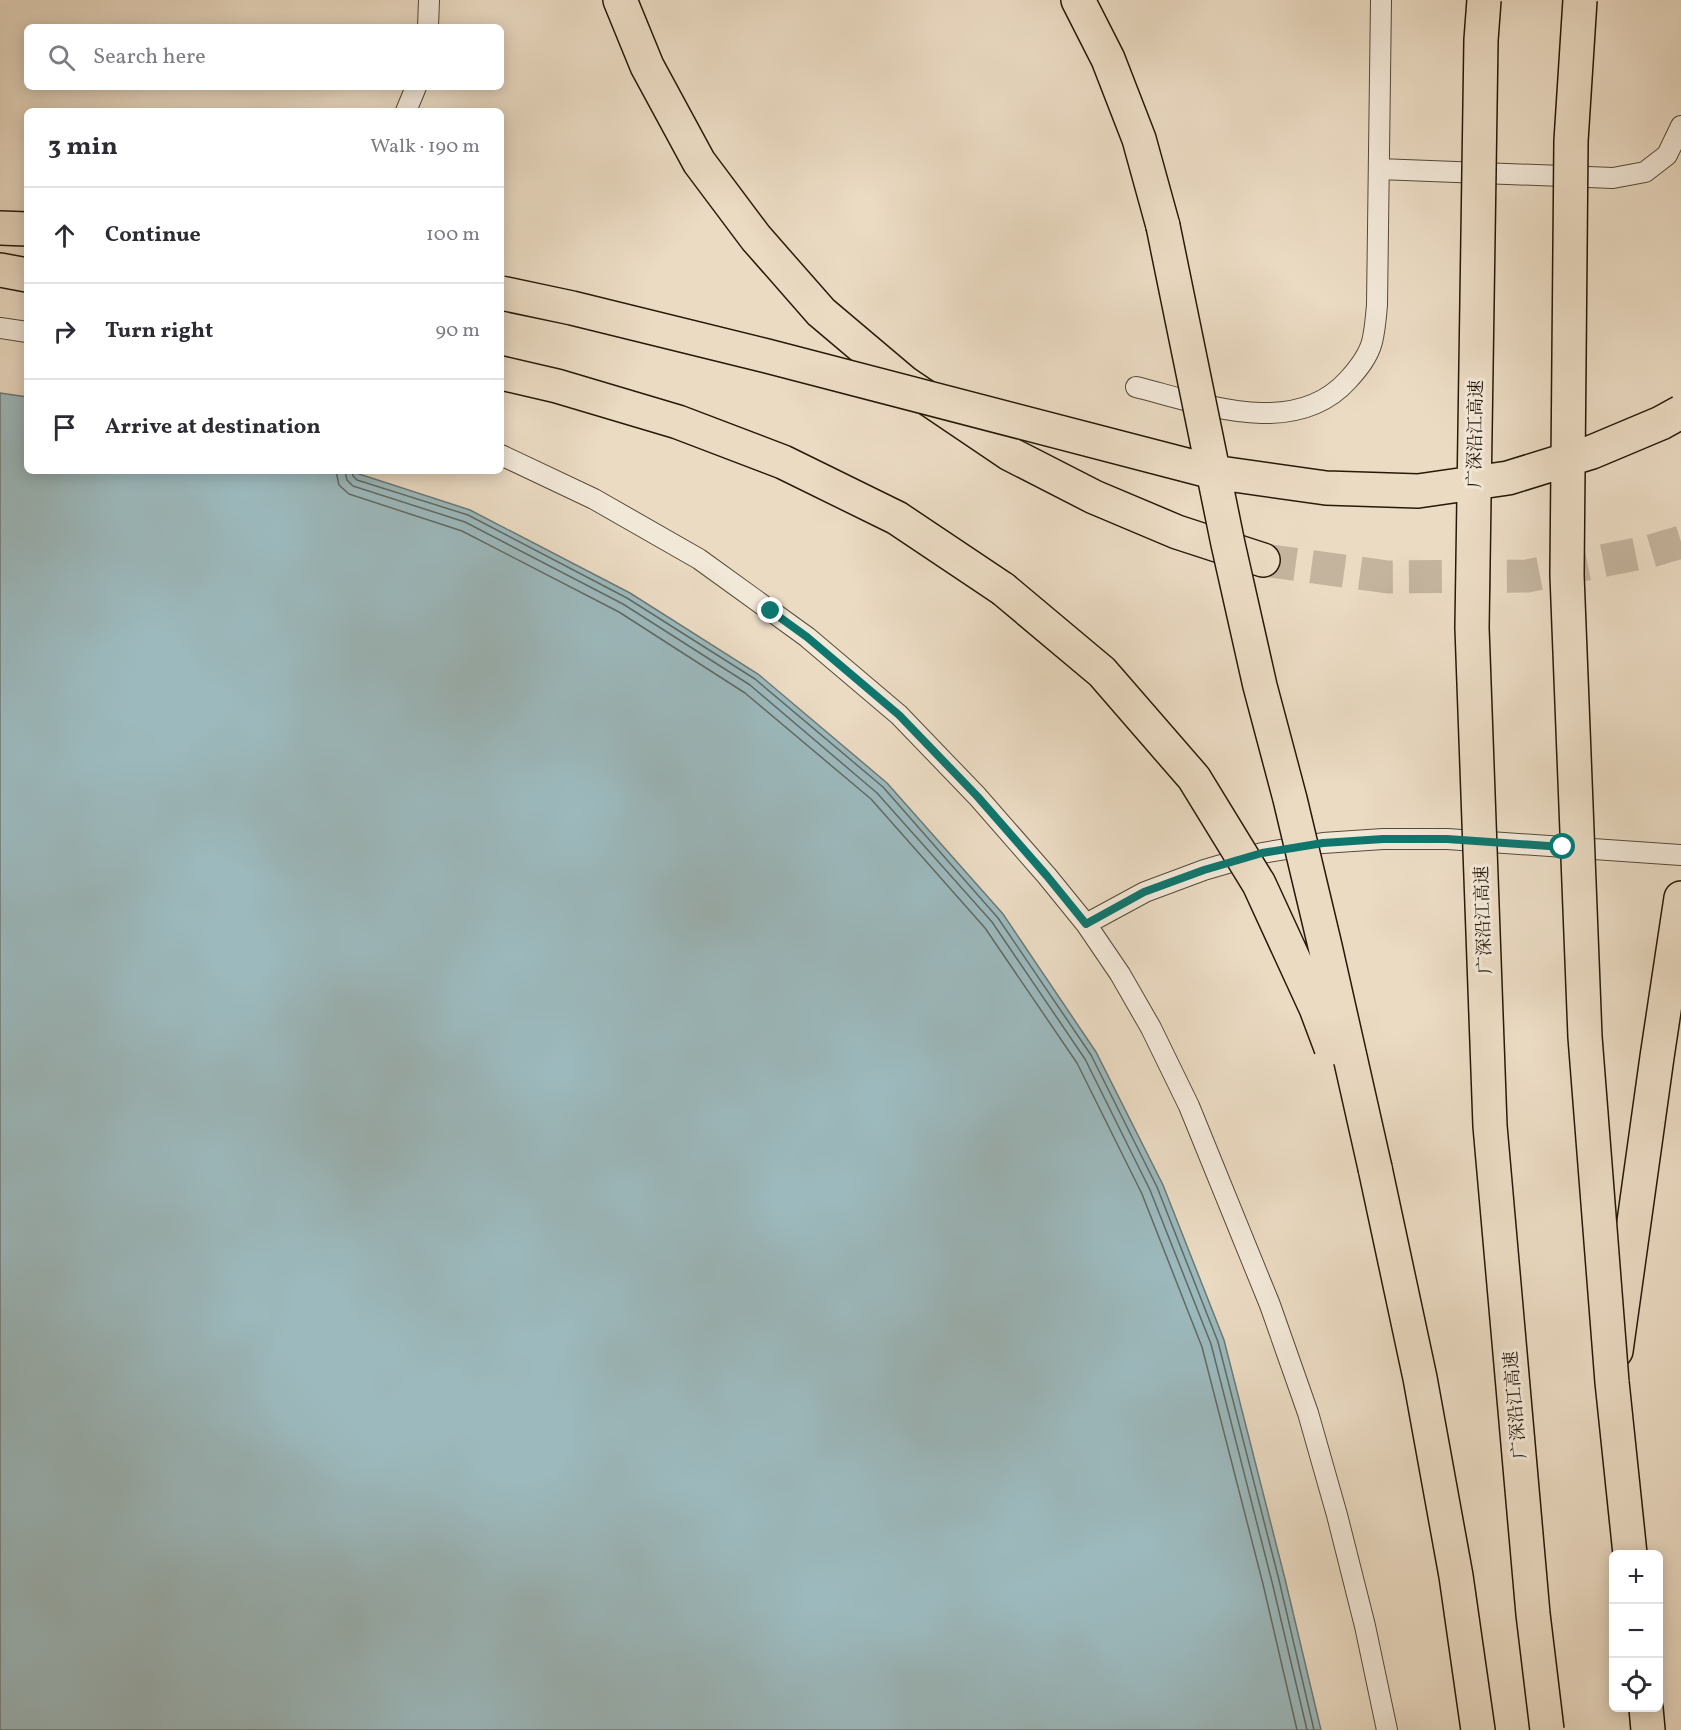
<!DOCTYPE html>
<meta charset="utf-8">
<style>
body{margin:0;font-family:Vollkorn,"Noto Serif SC",serif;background:#f2f2f3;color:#2b2b33}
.controls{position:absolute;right:18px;bottom:18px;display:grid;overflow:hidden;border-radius:9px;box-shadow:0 3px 15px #0003}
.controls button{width:54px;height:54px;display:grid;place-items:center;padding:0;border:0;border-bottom:2px solid #e1e1e2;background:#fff;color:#2b2b33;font:30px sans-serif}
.stop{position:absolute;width:18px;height:18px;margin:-14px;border:4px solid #0f766e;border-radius:50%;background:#fff}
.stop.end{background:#0f766e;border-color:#fff;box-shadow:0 2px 6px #0008}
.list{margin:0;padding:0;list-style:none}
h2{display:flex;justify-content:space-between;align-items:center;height:78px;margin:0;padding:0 24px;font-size:26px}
h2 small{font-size:20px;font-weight:400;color:#7c7c81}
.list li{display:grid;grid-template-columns:39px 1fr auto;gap:18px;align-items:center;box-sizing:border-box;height:96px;padding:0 24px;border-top:2px solid #e1e1e2}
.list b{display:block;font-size:22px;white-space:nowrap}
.list em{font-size:20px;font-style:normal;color:#7c7c81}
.icon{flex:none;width:33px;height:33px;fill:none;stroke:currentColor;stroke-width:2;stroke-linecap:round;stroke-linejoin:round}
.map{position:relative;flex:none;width:1681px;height:1730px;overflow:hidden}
.search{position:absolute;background:#fff;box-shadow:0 3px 15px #0003;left:24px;top:24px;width:480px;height:66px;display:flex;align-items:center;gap:15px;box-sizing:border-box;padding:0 21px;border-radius:9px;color:#7c7c81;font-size:22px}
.panel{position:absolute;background:#fff;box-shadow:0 3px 15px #0003;left:24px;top:108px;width:480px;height:366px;border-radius:9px}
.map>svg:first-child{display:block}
</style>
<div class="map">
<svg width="1681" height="1730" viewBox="0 0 1681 1730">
<rect width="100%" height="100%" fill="#ebdbc3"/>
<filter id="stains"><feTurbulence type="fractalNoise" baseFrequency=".00333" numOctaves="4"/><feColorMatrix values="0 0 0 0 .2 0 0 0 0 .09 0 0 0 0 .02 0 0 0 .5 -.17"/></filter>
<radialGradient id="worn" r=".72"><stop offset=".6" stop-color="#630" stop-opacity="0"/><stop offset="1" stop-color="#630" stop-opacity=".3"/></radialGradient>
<path fill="#9cb9bd" stroke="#6d7975" stroke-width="1.5" d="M0,393L27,397V471H350L470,510L630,593L758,674L887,783L1003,914L1096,1052L1163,1185L1224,1340L1285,1579L1321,1730H0Z"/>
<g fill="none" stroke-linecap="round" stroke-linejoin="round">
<path stroke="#616a64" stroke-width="1.5" d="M336,471L339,485L349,494L462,531L619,612L745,693L871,799L985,928L1077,1063L1142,1194L1202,1347L1263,1584L1297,1730
M345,471L347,480L353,486L465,522L623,604L750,685L877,793L992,922L1085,1059L1150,1190L1211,1344L1272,1582L1307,1730
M352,471L353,476L357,480L468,515L627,598L755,679L883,787L998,918L1091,1055L1157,1187L1218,1342L1279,1580L1314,1730"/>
<path stroke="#c4b49e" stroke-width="33" stroke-dasharray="33 16" stroke-linecap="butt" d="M1263,560L1388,577L1527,576L1651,551L1681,542"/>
<defs>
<path id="lane" d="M428,27L429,0
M406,111L416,87
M1379,169L1613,178L1645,172L1667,155L1681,126
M0,328L27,332
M1136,387C1201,403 1294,440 1348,380C1358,369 1368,357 1372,342C1375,330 1376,317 1377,305L1381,0
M501,455L594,499L699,559L807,637L899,715L977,796L1047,876L1086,924L1120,974L1151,1028L1189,1106L1270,1305L1308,1413L1337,1515L1365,1626L1387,1730
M1086,924L1145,892L1204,870L1262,853L1323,843L1383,839H1447L1681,855"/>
<path id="highway" d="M620,0L647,66L699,162L756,238L821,312L905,383L1010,454L1094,497L1177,532L1263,560
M1078,0L1108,59L1139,139L1163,226
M0,228L27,229
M0,270L27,275
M501,373L557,386L678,422L783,462L897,518L1003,589
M1375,1168L1420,1378L1456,1576L1478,1730
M1616,1351L1657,1057L1681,898
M1646,1708L1648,1730"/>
</defs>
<use href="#lane" stroke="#574a38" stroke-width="22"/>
<use href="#highway" stroke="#261a0a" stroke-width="36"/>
<use href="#lane" stroke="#f2e8d8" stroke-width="20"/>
<use href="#highway" stroke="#ebdbc3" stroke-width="33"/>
<defs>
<path id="highway-bridge" d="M1484,0L1481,40L1472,628L1490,1126L1533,1614L1547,1730
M1580,0L1571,141L1567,575L1585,1037L1612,1382L1630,1554
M1163,226L1228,544L1260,686L1290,799L1325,946L1375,1168
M501,293L572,308L767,356L1213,472L1326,488L1418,491L1508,478L1592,452L1661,423L1681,412
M1003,589L1102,672L1194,778L1259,884L1316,1008L1331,1048"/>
</defs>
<use href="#highway-bridge" stroke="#261a0a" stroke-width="36" stroke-linecap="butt"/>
<use href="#highway-bridge" stroke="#ebdbc3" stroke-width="33"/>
</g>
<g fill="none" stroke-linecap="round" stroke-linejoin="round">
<path stroke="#0f766e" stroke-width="8" d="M771,611L807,637L899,715L977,796L1047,876L1086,924L1144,892L1204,870L1262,853L1323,843L1383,839H1447L1563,847"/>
</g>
<g text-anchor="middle" stroke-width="6" stroke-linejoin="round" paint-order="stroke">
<g font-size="18" fill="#261a0a" stroke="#f2e8d8">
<text transform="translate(1475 434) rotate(-89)" y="6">广深沿江高速</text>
<text transform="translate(1483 920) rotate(-92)" y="6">广深沿江高速</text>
<text transform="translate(1515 1405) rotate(-95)" y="6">广深沿江高速</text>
</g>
</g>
<rect width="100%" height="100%" filter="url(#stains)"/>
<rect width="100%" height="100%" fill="url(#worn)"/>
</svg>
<div class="controls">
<button>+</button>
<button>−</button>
<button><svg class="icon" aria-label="locate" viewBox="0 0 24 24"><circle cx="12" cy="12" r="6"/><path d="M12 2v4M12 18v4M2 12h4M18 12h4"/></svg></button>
</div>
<div class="stop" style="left:1563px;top:847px"></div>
<div class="stop end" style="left:771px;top:611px"></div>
<div class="search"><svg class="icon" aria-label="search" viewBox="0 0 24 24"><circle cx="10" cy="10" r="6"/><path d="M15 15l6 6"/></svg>Search here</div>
<section class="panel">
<h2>3 min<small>Walk · 190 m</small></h2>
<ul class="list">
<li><svg class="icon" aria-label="ahead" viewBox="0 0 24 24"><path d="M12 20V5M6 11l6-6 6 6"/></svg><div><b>Continue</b></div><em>100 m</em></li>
<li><svg class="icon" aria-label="right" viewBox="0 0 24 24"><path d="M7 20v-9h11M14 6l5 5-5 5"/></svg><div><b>Turn right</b></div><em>90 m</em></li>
<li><svg class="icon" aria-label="arrive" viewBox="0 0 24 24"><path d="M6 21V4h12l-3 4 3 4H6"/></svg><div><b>Arrive at destination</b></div></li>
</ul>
</section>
</div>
